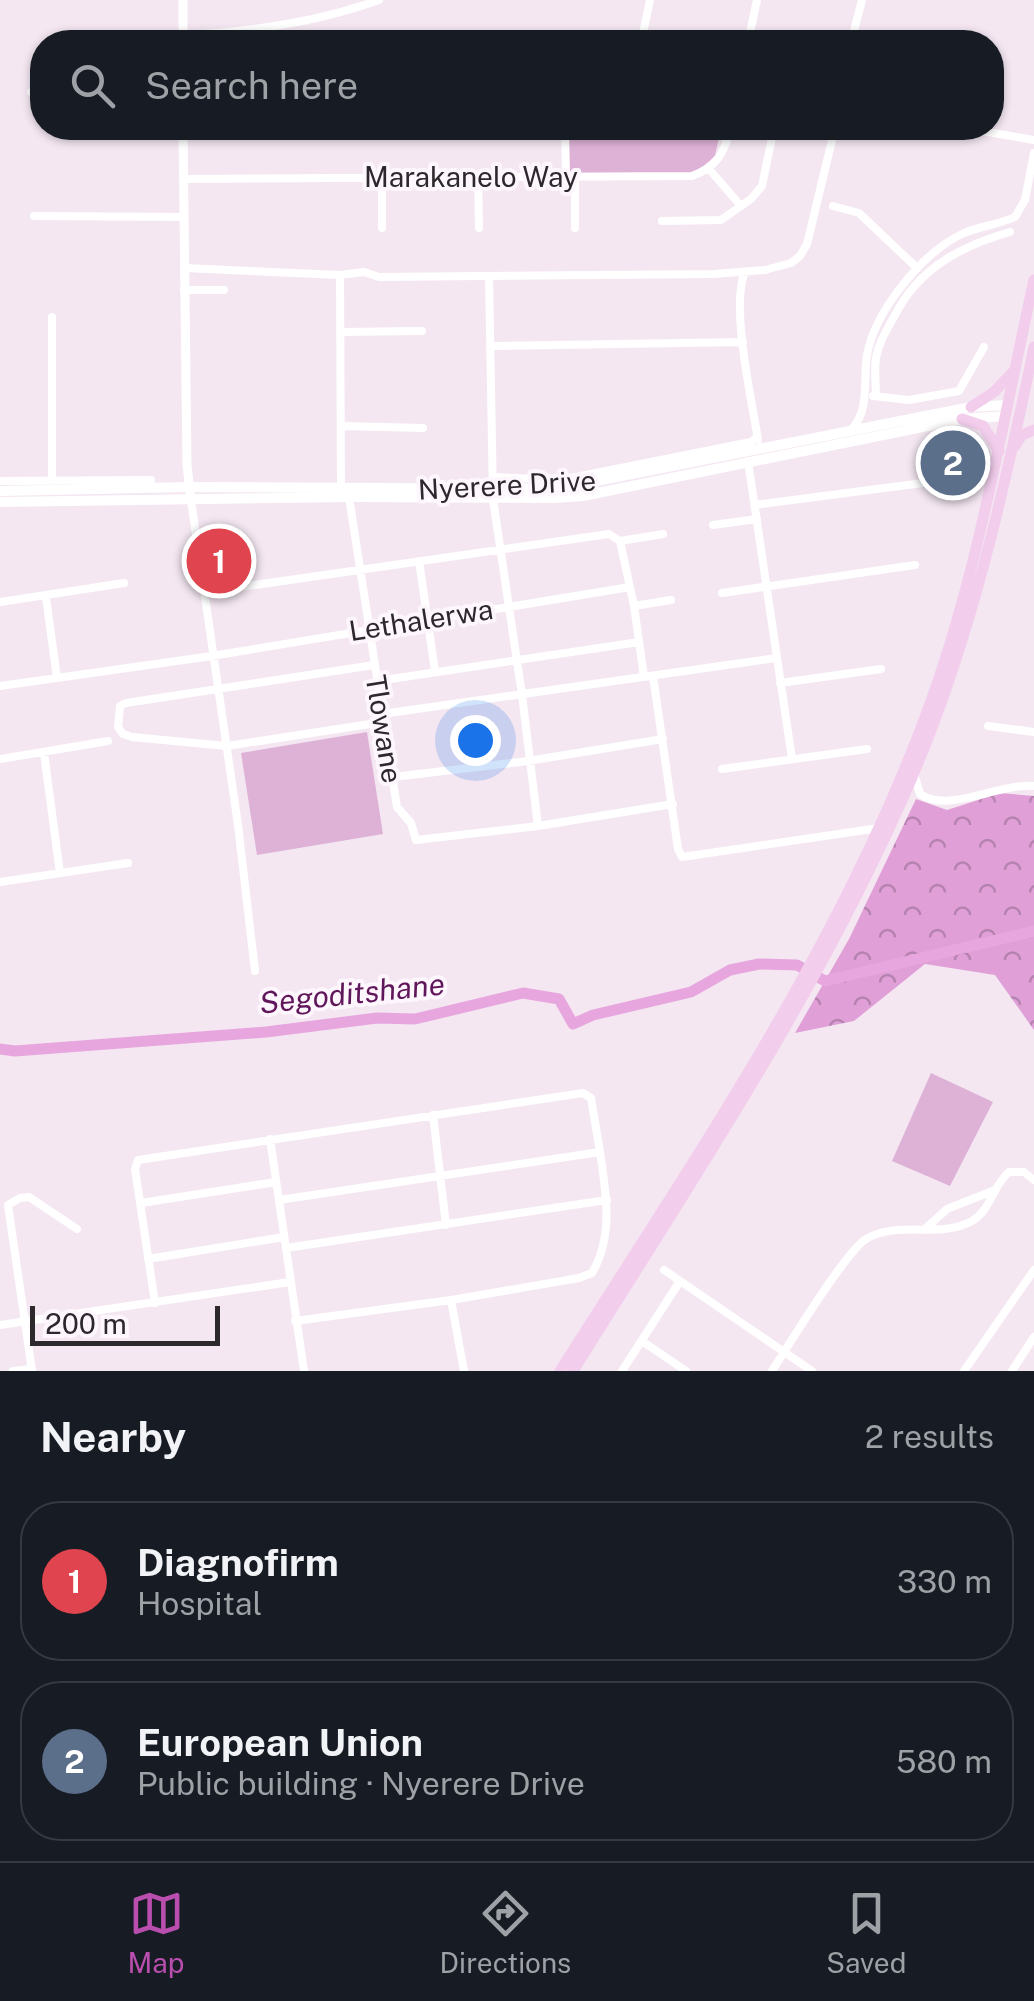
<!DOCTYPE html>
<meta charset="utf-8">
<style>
body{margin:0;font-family:"Public Sans",sans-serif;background:#242831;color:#f1f3f6}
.scale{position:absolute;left:30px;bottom:25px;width:190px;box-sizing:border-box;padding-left:10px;border:5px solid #2c282c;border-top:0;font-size:28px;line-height:35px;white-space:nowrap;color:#2c282c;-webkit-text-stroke:8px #fef6fd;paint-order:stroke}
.you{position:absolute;left:475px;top:740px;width:35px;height:35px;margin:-25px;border:8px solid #fff;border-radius:50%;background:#1a73e8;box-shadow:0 0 0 15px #1a73e833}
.badge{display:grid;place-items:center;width:65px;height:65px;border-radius:50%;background:#b94eaf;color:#fff;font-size:32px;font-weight:700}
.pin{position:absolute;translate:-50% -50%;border:5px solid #fff;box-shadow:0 2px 10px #0006}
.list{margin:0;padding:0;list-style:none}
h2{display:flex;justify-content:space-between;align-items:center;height:130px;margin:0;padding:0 40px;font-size:42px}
h2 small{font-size:32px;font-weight:400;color:#9ea1a6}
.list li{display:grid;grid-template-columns:65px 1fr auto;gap:30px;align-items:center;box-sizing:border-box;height:160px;margin:0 20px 20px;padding:0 20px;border:2px solid #363941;border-radius:40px}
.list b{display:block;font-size:38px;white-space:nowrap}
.list p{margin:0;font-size:32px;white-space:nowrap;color:#9ea1a6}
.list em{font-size:32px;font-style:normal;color:#9ea1a6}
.icon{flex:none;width:55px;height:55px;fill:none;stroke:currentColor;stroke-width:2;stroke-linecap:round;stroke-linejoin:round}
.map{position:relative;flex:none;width:1034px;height:1371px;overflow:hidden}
.search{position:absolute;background:#171b24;box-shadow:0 2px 8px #0004;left:30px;right:30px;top:30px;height:110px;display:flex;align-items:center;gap:25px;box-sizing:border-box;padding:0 35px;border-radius:40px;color:#9ea1a6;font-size:38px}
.sheet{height:490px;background:#171b24}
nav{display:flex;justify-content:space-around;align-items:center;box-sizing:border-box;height:140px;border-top:2px solid #363941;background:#171b24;font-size:28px;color:#9ea1a6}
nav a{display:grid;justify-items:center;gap:5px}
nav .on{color:#b94eaf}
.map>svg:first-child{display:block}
</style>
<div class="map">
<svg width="1034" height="1371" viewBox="0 0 1034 1371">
<defs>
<pattern id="forest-crowns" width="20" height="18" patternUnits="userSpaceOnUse" patternTransform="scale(2.5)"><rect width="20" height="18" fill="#e0a0d7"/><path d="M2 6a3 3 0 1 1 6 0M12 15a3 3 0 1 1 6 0" fill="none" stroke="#b682af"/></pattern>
</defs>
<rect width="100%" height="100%" fill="#f4e7f2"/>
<path fill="#deb2d7" d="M566,128H721L715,156L692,176H566Z
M367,732L383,834L257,855L241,753Z
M931,1073L993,1102L950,1186L892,1161Z"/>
<path fill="url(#forest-crowns)" d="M1000,793L1034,796V1030L995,975L925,964L854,1021L795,1033L849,939L916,799L947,810Z"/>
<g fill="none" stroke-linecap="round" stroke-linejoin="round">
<path stroke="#e7a7de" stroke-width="11" d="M0,1049L15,1051L266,1032L377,1018L415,1019L523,993L559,999L573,1024L593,1015L691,992L730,970L759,964L797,965L825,981L1034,931"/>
<path stroke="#fff" stroke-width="8" d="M183,35C251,32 315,23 379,0
M642,38L650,0
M749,38L769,42
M603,42L621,35L661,42
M748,42L757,0
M851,42L862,0
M31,92H42
M565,128L566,176
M965,128L1034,140
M709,169L741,206
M478,176L479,228
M184,179L692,176C717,167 724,153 731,128
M833,206L859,213L917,268
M34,216L184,217
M662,221L721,220L751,199L762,186L774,128
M382,228V176
M575,228V176
M184,268L340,275L364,272L379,277L714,274L765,270L791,263L800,256L807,244L835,128
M745,272C730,305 752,401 758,440
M340,275L341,490
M489,276L493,499L522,695L538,826
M184,290H224
M340,332L422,331
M492,346L743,342
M873,396L909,400L959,391L984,347
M876,396C876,384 874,370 876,358C879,341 887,330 895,315C919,268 961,246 1010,232
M342,426L423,428
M852,429C870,409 863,381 867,355C875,311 922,253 962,234C979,226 998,225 1015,217L1025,200L1034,153
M748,461L792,759
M493,477L561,480L751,442L757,437
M0,481L151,480
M52,481V317
M349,497L397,807L411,823L416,840L538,826L673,804
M191,500L238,825L255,971
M755,505L923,483
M713,525L757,519
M620,541L663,534
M419,561L435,671
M206,592L609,534L620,541L634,606L644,677
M722,593L915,565
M46,597L57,678
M0,602L124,583
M634,606L671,600
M374,665L126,703L120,706L118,727L123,734L132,737L227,746L383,722
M653,676L678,849L682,857L879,828
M377,681L639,642
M780,683L881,669
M0,686L212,656L630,587
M382,714L776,658
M988,726L1034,732
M44,753L60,873
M0,759L108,741
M722,769L867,749
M393,777L528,761L663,739
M915,777L920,794C947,814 998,783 1034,786
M0,882L128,863
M433,1115L446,1225
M270,1139L304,1371
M141,1203L276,1182
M926,1228L947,1209L995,1190
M286,1248L607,1200
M148,1259L284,1237
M664,1270L812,1371
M451,1300L579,1278L592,1273C614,1236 606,1192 600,1152
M155,1303L135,1169L138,1160L583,1093L591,1098L600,1152L279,1200
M295,1321L451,1300L464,1371
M0,1325L290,1282
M642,1341L686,1371
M13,1371L32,1369
M32,1371L8,1205L20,1198L29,1197L77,1229
M622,1371L680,1281
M772,1371C788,1346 846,1251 866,1239C899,1220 939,1239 972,1221C991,1210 993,1185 1009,1172H1024L1034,1180
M964,1371L1034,1270
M1012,1371L1034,1337"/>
<path stroke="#fff" stroke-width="9" d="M183,42V0
M183,128L187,465L191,500"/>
<path stroke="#fff" stroke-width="10" d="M0,491L190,487L556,489L971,407L1007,405
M0,502L349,497L555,498L583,496L962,419L1006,416"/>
<path stroke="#f2ceec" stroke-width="11" d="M971,407L994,392L1013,372
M962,419L983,426L999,451
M1015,446L1022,435L1034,430
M560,1371C693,1161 836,954 924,720C978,578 1001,428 1034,280
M573,1371C694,1177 823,986 913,775C971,639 1004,491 1034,347"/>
</g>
<g text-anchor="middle" stroke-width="8" stroke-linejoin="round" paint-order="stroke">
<g font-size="28" fill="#2c282c" stroke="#fef6fd">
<text x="471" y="187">Marakanelo Way</text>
<text transform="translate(507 485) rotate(-3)" y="10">Nyerere Drive</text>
<text transform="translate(421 620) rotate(-9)" y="10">Lethalerwa</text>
<text transform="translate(384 729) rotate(81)" y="10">Tlowane</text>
</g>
<g font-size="30" font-style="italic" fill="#60165a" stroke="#fef6fd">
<text transform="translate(352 994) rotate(-6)" y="10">Segoditshane</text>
</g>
</g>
</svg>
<div class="scale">200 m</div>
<div class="you"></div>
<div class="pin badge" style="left:219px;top:561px;background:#e0444e">1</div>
<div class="pin badge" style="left:953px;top:463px;background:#5c6f8a">2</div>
<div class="search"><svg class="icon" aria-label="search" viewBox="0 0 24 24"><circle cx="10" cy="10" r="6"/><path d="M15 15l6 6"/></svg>Search here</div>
</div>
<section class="sheet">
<h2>Nearby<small>2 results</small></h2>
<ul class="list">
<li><span class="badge" style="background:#e0444e">1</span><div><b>Diagnofirm</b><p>Hospital</p></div><em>330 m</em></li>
<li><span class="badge" style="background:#5c6f8a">2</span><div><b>European Union</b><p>Public building · Nyerere Drive</p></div><em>580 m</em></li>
</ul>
</section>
<nav>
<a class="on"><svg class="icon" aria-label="map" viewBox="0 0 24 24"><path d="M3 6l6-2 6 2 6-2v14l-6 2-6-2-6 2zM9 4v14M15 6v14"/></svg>Map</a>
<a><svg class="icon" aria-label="directions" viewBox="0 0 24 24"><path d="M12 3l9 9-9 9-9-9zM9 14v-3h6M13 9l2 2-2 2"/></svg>Directions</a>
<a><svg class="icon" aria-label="saved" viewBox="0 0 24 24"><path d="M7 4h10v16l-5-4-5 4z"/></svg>Saved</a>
</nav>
